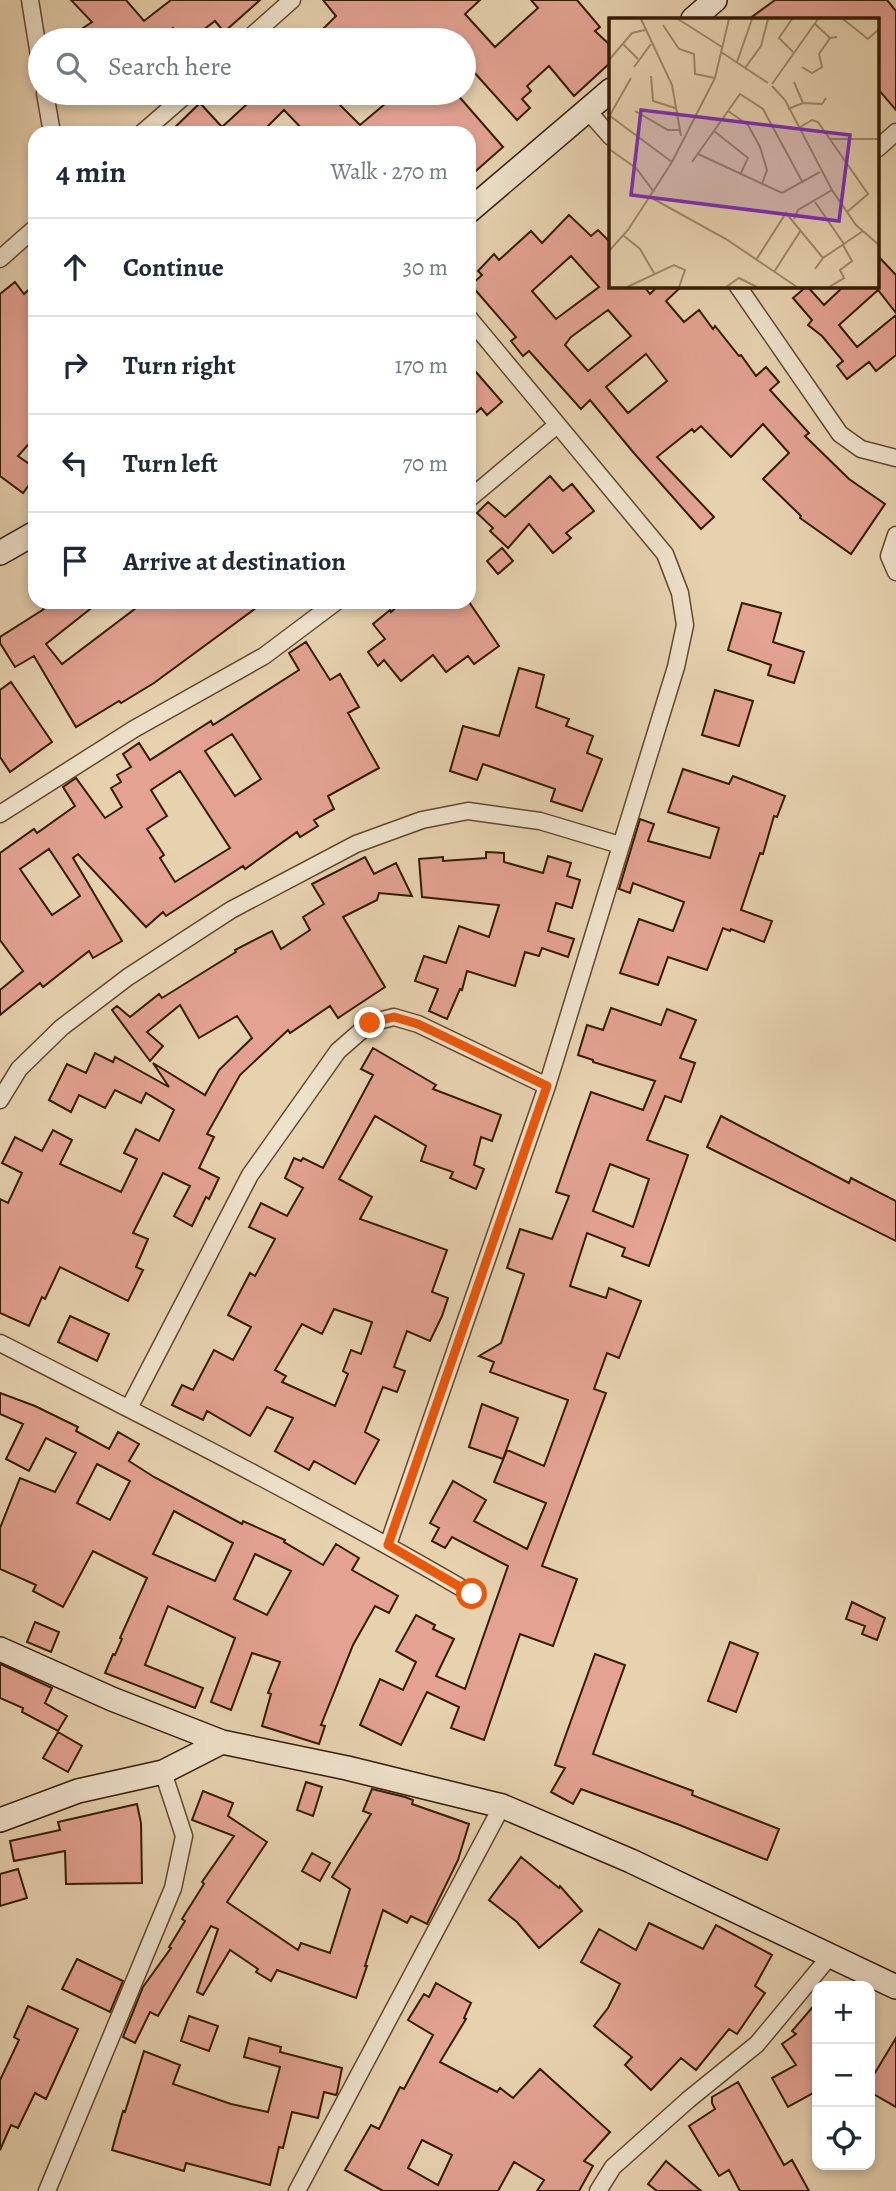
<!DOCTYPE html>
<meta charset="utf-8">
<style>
body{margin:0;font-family:Alegreya,serif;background:#f2f2f3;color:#1f2937}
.controls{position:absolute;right:21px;bottom:21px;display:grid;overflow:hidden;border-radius:14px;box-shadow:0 4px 10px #0003}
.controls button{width:63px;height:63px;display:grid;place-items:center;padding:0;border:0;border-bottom:2px solid #e0e1e3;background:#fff;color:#1f2937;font:35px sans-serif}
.stop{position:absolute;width:21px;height:21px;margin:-16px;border:5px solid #ea580c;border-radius:50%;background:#fff}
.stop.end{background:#ea580c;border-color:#fff;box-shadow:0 2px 7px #0008}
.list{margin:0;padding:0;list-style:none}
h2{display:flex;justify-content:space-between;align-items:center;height:91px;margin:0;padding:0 28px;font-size:30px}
h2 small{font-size:23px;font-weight:400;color:#747a83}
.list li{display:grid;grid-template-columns:46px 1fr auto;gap:21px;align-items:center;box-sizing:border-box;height:98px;padding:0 28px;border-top:2px solid #e0e1e3}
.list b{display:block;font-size:26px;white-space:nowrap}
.list em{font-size:23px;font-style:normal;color:#747a83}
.icon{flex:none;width:38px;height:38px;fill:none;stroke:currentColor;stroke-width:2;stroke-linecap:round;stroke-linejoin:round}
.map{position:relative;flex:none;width:896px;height:2191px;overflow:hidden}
.search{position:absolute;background:#fff;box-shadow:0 4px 10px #0003;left:28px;top:28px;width:448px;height:77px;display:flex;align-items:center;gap:18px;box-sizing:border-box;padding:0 24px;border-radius:38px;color:#747a83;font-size:26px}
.panel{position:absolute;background:#fff;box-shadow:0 4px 10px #0003;left:28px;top:126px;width:448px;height:483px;border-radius:21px}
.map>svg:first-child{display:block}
</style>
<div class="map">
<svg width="896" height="2191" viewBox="0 0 896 2191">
<rect width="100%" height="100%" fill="#e7d2b0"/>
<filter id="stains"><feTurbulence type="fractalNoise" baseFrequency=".00286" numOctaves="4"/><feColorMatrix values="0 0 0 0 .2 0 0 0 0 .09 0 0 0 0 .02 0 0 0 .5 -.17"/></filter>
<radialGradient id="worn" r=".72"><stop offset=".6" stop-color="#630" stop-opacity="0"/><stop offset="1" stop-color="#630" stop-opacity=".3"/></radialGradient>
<path fill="#e3a292" stroke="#351b02" stroke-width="2" fill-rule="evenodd" d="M71,0H126L144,21L171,0H260L224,32L215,21L190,40H182L173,28L158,40H65L92,22Z
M323,0H480L465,14L495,47L538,8L531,0H577L600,27L595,31L611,46V62L574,96L549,66L527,86L531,91L522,99L530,108L517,120L464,61V40H312L336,16Z
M775,0H887L896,11V110L877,88V19H749Z
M259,93H328L360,125L398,93H456L503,147L469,177V133H306L284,110L261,133H169L200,103L222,127Z
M569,215L591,236L598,230L611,243V285H643L650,294L659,285H683L666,301L684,322L699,310L713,329L715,326L739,356L741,355L756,376L766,367L779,382L770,390L809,433L805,436L849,479L885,504L851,554L800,518L801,516L763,479L789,453L763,424L731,457L701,426L694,432L692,429L657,457L714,517L701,529L633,452L590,400L581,409L529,351L523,356L511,341L516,337L471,285L482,275L478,271L494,254L499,260L531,231L542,243ZM571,256L599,287L556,319L532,291ZM608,310L631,336L588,371L565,345L571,337ZM646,354L667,381L628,413L606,387Z
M877,255L896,275V313L878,290L839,325L857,347L896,315V355L876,371L869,362L847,379L837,366L843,361L822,336L808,325L812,320L793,298L807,286L824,305L845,285H877Z
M15,282L24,294L35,284V437L18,456L35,468V477L23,493L0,476V294Z
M469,364L502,402L487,415L481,408L469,419Z
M550,476L563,491L572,484L594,511L566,533L571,538L553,553L529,524L508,548L490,531L493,528L477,513L488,502L505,517Z
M502,548L513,561L498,574L487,561Z
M38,602H99L46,644L62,664L144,602H264L154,683L121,703L119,701L76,727L34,656L15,667L0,643V637L44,609Z
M402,602H469L499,646L474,664L468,656L446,672L433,655L401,681L384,660L378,666L368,652L385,639L373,624L390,610L391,612Z
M742,603L781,613L773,642L804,652L794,683L768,675L771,665L728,650Z
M306,642L330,680L340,674L359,707L348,713L379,768L328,796L334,809L314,820L318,826L300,837L297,832L245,869L243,866L166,916L163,912L146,927L78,854L73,858L122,941L93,958L89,951L43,987L40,983L0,1015V990L23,971L0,940V853L34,829L37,833L75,806L63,787L76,778L105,818L122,807L111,788L121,782L117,775L131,767L123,754L139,743L150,760L211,721L213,725L299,670L289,653ZM232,734L261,779L235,796L205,751ZM180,771L230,848L175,882L160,858L164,855L147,829L167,816L151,790ZM49,849L80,896L52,915L20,869Z
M519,668L544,675L536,707L569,719L566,726L593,736L587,753L602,759L582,811L551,801L555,789L483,764L477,780L450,771L463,726L499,736Z
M11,682L52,742L10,772L0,757V690Z
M715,690L753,701L739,746L702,735Z
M683,769L729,784L733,776L785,796L777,817L774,816L763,854L760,853L741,910L772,921L764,942L731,929L730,931L723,928L707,970L668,957L658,985L620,973L639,919L673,931L684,902L633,883L630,893L619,889L640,819L654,824L648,841L710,858L719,828L668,812Z
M486,852L504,853V862L543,873L548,856L571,863L567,876L580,880L572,908L556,903L548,931L574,939L568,957L542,948L539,956L525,952L515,986L467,971L462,990L460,989L447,1019L429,1011L438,989L415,981L424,956L446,963L459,926L489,937L499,905L422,897L419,859L443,857V861L486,858Z
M365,857L374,874L396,863L412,896L379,893L377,900L343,917L385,987L338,1018L330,1006L290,1033L288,1030L240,1075L207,1134L214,1137L199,1168L219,1178L209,1199L206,1197L192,1226L174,1216L190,1186L163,1173L133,1233L148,1239L136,1267L143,1270L128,1301L60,1267L45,1299L42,1297L29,1326L0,1313V1199L8,1203L22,1173L2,1163L15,1137L42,1151L53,1130L72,1140L60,1164L121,1192L137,1159L124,1153L136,1129L159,1141L174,1110L146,1093L141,1103L115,1090L105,1108L79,1095L71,1112L49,1100L67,1064L86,1073L95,1053L113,1062L115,1057L169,1087L153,1063L205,1095L219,1070L252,1038L237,1016L199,1038L180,1005L147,1032L163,1046L150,1061L112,1010L117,1006L130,1017L159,994L162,998L236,952L235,950L272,931L281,949L310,930L303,917L324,904L312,884Z
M611,1008L661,1025L667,1009L696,1020L680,1058L695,1063L681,1102L665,1096L647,1140L688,1155L649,1266L622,1256L625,1248L587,1233L570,1286L606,1298L609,1288L641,1301L619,1358L607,1353L594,1389L606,1393L542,1566L577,1579L553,1646L520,1634L484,1740L451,1728L459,1707L427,1692L401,1745L360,1725L380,1679L403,1690L416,1662L396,1651L416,1615L435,1625L433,1629L454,1639L436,1676L465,1689L508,1566L452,1537L445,1548L432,1541L439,1528L430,1523L453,1481L486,1500L474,1521L527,1549L546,1503L494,1482L507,1450L544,1466L568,1400L490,1372L494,1362L479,1356L501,1343L524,1274L507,1268L520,1229L552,1239L569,1196L556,1192L591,1092L643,1110L655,1081L593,1062V1060L578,1055L587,1025L603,1030ZM610,1164L649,1179L633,1227L593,1211Z
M373,1048L436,1085L433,1089L501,1115L492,1141L481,1137L474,1165L484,1169L476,1189L450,1178L453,1172L421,1161L426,1146L375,1116L339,1179L372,1197L360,1219L447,1250L432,1292L448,1298L442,1316L430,1341L407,1331L394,1367L405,1371L397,1392L383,1387L365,1432L379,1440L355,1484L314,1461L309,1470L275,1451L293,1418L267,1407L250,1436L207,1411L203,1420L172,1405L182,1385L193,1390L214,1350L233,1360L251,1327L228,1315L250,1273L255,1276L275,1239L249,1227L261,1203L287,1216L303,1188L285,1178L294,1158L301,1161L303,1158L323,1168L373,1075L361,1069ZM334,1309L372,1322L361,1354L351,1350L343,1371L348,1374L335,1406L282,1382L286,1376L275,1370L302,1324L322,1334Z
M721,1116L849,1183L851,1178L896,1201V1241L707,1147Z
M70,1316L109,1334L97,1361L58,1342Z
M0,1393L35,1406L78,1427L76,1431L109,1449L118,1432L139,1444L129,1461L154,1477L242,1524L243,1521L285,1540L284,1542L323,1565L336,1544L359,1558L352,1570L398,1596L389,1613L375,1606L353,1645L321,1725L325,1726L319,1744L262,1726L271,1694L268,1693L280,1662L252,1653L231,1710L211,1702L235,1638L168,1606L145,1665L203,1688L195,1708L105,1673L113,1654L115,1655L122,1639L120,1638L147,1578L93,1551L63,1607L33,1591L36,1585L0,1569V1528L20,1478L55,1492L76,1453L46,1438L29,1471L6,1459L23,1424L0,1414ZM97,1464L130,1481L110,1520L77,1503ZM174,1511L233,1543L215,1581L153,1554ZM255,1554L291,1571L267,1615L234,1599Z
M482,1404L518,1418L503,1459L469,1447Z
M852,1602L885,1618L877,1640L862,1634L865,1626L846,1619Z
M35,1622L59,1632L51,1652L27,1642Z
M730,1642L758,1653L736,1712L708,1701Z
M595,1654L625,1665L593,1754L693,1791L692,1795L779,1829L767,1860L677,1824L581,1789L573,1804L551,1792L565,1768L555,1765Z
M0,1664L52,1688L45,1703L67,1716L58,1731L22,1712L23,1708L0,1698Z
M58,1732L82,1746L68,1772L43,1758Z
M306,1782L322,1787L313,1816L297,1810Z
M372,1789L405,1797L413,1800L412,1804L469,1824L458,1860L427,1924L411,1916L407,1923L383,1910L365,1966H367L356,1998L277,1970L271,1981L256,1972L258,1969L230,1950L203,1995L197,1992L218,1929L211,1926L158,2016L150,2012L135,2043L123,2037L143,1987L171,1948L169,1947L185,1921L182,1919L204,1884L202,1882L234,1836L192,1820L203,1791L233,1803L228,1816L267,1842L227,1902L298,1950L301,1943L330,1953L350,1889L332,1877L371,1814L363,1811Z
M137,1804L141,1823L142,1883L66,1884L65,1851L14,1861L10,1841L60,1830L58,1822Z
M312,1853L330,1863L320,1881L302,1871Z
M521,1857L559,1888L560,1886L582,1911L539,1948L517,1922L489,1900Z
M18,1869L27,1898L0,1906V1874Z
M649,1923L703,1949L716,1925L772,1955L755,1986L765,1993L737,2034L729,2029L696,2070L681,2058L651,2090L625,2065L632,2057L594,2026L608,2008L620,1984L581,1962L599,1929L636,1950Z
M77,1959L123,1981L110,2012L62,1989Z
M436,1983L471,2003L464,2018L466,2019L440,2062L497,2092L500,2088L513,2098L540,2069L610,2132L584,2161L593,2166L579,2191H537L544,2180L514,2162L498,2191H383L345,2170L371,2125L379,2129L400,2087L404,2089L433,2035L408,2020L424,1994L429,1997ZM422,2140L452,2155L438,2185L408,2168Z
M817,2002V2091L788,2107L772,2078L796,2065L782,2044L796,2034L792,2031Z
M28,2006L78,2029L46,2099L35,2093L18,2128L11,2125L0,2150V2080L19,2040L14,2037Z
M189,2016L218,2026L209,2051L181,2041Z
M249,2038L281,2047L280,2052L342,2068L337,2093L336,2095L324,2092L318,2118L292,2112L283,2148L279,2147L270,2185L186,2163L184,2171L112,2150L123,2111L125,2112L144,2051L180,2065L173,2084L231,2104L268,2112L280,2067L244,2057Z
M896,2038V2107L870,2092V2081Z
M738,2082L784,2165L792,2160L809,2191H740L729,2170L719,2176L689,2126L715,2109L712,2103V2097Z
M666,2161L701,2191H657L648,2184Z"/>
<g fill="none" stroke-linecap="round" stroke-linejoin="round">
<defs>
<path id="street" d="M30,0L40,62
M247,40L292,0
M45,93L52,133
M587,110L611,137
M142,133L188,93
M877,149L896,132
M0,259L35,228
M737,285L840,434L861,449L896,458
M469,499L557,425
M896,535L889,556L896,572
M0,814L134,729L264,656L336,602
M0,1100L19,1069L61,1028L128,977L231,910L356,844L422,820L468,811L540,821L620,845
M0,1343C159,1424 318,1504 472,1594
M129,1408L250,1175L338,1051L370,1023L394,1017L418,1024L547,1086
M388,1545L547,1086L676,667L685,625L680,593L665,554L469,318
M47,2191L173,1888L184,1836L163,1772
M297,2191L502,1806
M598,2191L613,2167L688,2100L757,2044L831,1955"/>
<path id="secondary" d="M693,19L715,0
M469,211L611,90
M0,553L35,533
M0,1649L112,1699L222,1742L347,1768L502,1806L631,1861L896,1987
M0,1820L78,1791L163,1772L222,1742"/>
</defs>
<use href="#street" stroke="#62492e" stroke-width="19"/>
<use href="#secondary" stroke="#351b02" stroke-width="26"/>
<use href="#street" stroke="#efe2cc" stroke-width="16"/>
<use href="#secondary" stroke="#efe2cc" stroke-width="23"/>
</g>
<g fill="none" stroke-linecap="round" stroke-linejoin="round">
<path stroke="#ea580c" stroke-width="9" d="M370,1023L394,1017L418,1024L547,1086L388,1545L472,1594"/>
</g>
<g transform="translate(609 18)">
<rect width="270" height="270" fill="#e7d2b0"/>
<path fill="none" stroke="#a0896a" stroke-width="2" d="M32,1L63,67L72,118M69,1L113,29M183,1L170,20L184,34M234,1L259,21L270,11M205,5L221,20L228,19M54,7L70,31L85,36L86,56L106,60M14,26L29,41M112,34L159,65M0,42L23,15L36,12M128,44L143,1M25,49L42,26M193,49L203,55L213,49L210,36L221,20M136,50L152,28L159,1M42,58L44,83L66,90M185,64L194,85M163,66L209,1M163,68L176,82L223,172L247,207L270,227M179,91L194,85L213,86L217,80M26,93L59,112H70M119,93L139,107L151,129L158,152L153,166M1,97L22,60M1,98L63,144M188,111L203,102L209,104L259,176L238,194M105,113L139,140L131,157M221,121H270M0,131L27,150L45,174M89,136L173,175L211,154M83,144L131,76L154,91L194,165M41,179L117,221L188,269M206,184L235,226M185,201L189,192L223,172M15,218L31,231L45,255M0,233L19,212L63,144L106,60L120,1M147,242L177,195L214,240M206,251L214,240L254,213M165,254L192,212M18,269L65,247L76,252L70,269M117,269L130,260L148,269M220,269L235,260L231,252L243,243L234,227"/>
<path fill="#7b2cbf" fill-opacity="0.15" stroke="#7b2cbf" stroke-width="3.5" d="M32,92L241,117L230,203L22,177Z"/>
<rect width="270" height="270" fill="none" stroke="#351b02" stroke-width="3.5"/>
</g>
<rect width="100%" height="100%" filter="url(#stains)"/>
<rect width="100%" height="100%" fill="url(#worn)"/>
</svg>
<div class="controls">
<button>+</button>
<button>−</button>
<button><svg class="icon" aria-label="locate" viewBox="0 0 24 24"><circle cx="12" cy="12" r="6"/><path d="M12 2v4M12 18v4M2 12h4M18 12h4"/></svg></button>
</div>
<div class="stop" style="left:472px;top:1594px"></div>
<div class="stop end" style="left:370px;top:1023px"></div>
<div class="search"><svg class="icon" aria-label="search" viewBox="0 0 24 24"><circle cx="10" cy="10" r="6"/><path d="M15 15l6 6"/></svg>Search here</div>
<section class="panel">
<h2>4 min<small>Walk · 270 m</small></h2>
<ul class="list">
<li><svg class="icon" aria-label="ahead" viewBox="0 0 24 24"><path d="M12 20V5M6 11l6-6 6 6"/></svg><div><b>Continue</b></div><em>30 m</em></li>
<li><svg class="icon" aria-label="right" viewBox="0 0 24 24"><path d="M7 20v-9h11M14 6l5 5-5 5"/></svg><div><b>Turn right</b></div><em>170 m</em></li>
<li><svg class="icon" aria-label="left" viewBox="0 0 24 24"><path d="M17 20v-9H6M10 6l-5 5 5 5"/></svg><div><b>Turn left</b></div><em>70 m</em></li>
<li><svg class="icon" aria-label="arrive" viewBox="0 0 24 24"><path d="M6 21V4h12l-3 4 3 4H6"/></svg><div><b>Arrive at destination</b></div></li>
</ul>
</section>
</div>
